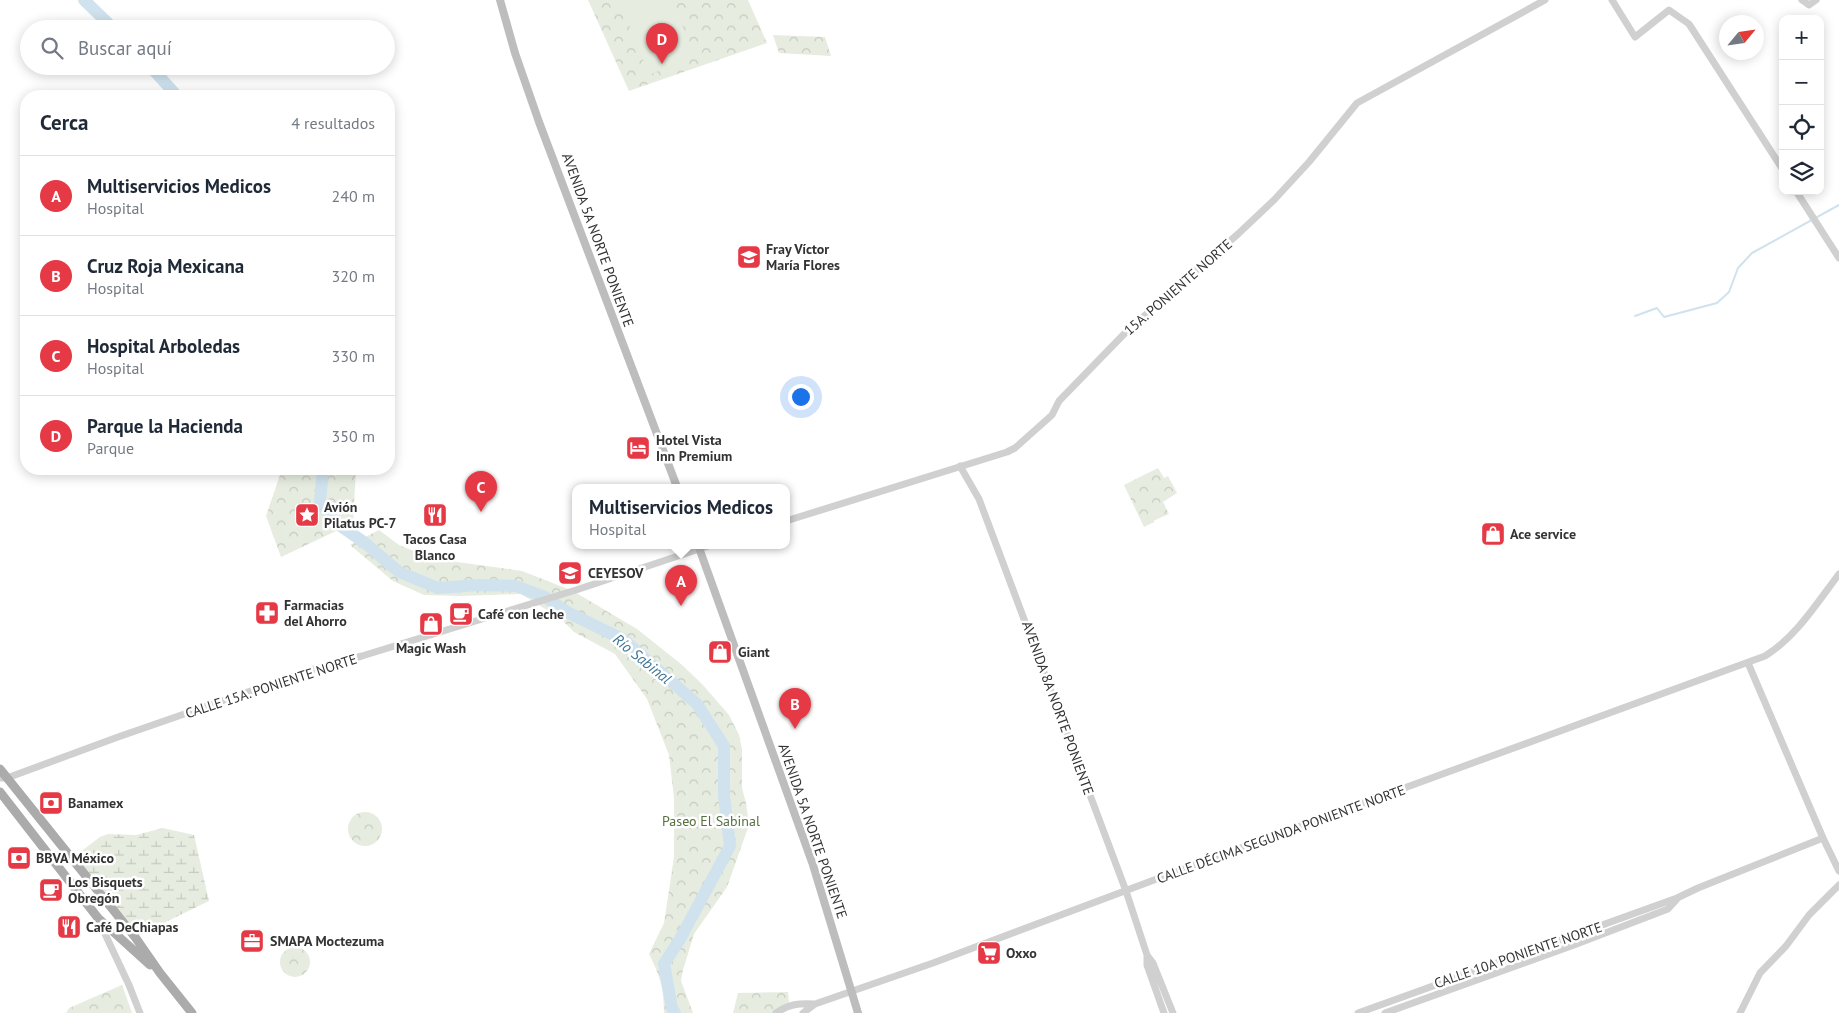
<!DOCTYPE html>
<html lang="es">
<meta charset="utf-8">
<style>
body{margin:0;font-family:"PT Sans",sans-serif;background:#f6f6f7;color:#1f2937}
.controls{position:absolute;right:15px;top:15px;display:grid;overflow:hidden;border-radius:10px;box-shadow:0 2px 12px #0003}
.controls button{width:45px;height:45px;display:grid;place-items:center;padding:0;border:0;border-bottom:1px solid #e0e1e3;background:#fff;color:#1f2937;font:25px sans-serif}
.compass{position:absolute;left:1719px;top:15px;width:45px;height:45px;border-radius:50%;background:#fff;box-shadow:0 2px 12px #0003;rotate:61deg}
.you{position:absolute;left:800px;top:396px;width:18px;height:18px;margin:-12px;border:4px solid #fff;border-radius:50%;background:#1a73e8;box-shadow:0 0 0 8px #1a73e833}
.badge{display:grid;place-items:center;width:32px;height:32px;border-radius:50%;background:#e63946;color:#fff;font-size:16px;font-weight:700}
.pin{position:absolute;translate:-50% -41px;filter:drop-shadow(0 1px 2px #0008)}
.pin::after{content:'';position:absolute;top:26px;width:18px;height:15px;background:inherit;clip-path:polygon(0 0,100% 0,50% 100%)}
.popup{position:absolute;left:572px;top:484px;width:218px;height:65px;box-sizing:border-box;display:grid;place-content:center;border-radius:10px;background:#fff;filter:drop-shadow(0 1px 4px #0005);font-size:16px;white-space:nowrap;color:#747a83}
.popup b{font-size:19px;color:#1f2937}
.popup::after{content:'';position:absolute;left:50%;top:100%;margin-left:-10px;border:10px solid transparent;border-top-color:#fff}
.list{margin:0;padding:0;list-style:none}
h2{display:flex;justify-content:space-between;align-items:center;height:65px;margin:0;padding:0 20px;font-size:21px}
h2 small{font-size:16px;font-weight:400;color:#747a83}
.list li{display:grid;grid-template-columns:32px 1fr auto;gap:15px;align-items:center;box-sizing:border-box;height:80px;padding:0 20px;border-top:1px solid #e0e1e3}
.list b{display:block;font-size:19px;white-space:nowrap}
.list p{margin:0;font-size:16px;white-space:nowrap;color:#747a83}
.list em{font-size:16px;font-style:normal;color:#747a83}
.icon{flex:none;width:28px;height:28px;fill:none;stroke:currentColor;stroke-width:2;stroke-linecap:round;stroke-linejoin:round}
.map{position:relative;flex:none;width:1839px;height:1013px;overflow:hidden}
.search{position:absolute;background:#fff;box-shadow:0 2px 12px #0003;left:20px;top:20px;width:375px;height:55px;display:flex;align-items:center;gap:12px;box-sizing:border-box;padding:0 18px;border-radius:28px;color:#747a83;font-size:19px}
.panel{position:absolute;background:#fff;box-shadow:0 2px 12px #0003;left:20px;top:90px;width:375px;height:385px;border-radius:20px}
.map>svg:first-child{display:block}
</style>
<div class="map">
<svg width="1839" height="1013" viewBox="0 0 1839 1013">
<defs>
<pattern id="forest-crowns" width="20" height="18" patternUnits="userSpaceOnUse" patternTransform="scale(1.25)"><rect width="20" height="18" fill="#e6ecdf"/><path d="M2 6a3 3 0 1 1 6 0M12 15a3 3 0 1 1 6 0" fill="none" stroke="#c6cbc0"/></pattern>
<pattern id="wetland-marsh" width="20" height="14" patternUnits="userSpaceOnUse" patternTransform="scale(1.25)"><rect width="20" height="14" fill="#e6ecdf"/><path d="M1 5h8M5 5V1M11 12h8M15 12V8" fill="none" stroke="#c6cbc0"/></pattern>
</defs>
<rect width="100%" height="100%" fill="#fff"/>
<path fill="url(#forest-crowns)" d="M588,0H748L767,43L629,91Z
M773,35L825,37L831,56L779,53Z
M1158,468L1164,478L1168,476L1177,493L1163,502L1169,514L1153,521L1154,522L1144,527L1124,485Z
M282,469H356L353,523L281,557L266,516Z
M379,530L399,545L426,556L457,562L522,571L573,591L637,629L681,664L702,684L729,715L739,735L742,749V788L746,803L749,825L727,887L694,934L683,970L681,981L693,1013H664C664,988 660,976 649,954L664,923L674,857V798L669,755L647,699L615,654L574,632L560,618L521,594L460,596L424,595L393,581L350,545Z
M348 829a17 17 0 1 1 34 0a17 17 0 1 1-34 0Z
M280 962a15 15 0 1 1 30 0a15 15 0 1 1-30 0Z
M122,985L132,1013H66L69,1008Z
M788,992L789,1002L772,1013H733L738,993Z"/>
<path fill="url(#wetland-marsh)" d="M163,828L194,835L209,901L135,937L71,859L100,837L108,834L136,835Z"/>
<path fill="#e6ecdf" d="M619,0H672L695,56L649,75Z"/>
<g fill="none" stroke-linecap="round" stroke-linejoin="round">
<path stroke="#cfe2ee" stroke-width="2" d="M1635,316L1657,308L1664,317L1717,303L1729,292L1738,268L1752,253L1839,205"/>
<path stroke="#cfe2ee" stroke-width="12" d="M84,0L114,29
M150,66L177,96
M323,469L320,502L335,522L365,543L399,572L438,588L479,585L516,586L545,597L567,612L624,640L697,704L724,746V795L730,846L680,939L664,964L672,1008L675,1013"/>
<path stroke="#d0d0d0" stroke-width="7" d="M1612,0L1635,37L1669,10L1689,24L1783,170
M1802,0L1809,5L1816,0
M1796,191L1839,258
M960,466L979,499L1126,891L1147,955L1153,963L1173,1013
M786,521L1007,452L1015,448L1052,415L1059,401L1126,332L1238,234L1274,200L1309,162L1357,103L1545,0
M1748,663L1823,838L1839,871
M0,778H7L118,737L311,670L362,656L576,590L711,545
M98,919L129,985L140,1013
M1147,955V965L1164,1013
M776,1013C789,1004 799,1003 815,1004
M803,1013L815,1004L933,963L1202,862L1765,656C1796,637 1817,603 1839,574
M1358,1013L1677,898L1698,888L1823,838
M1385,1013L1574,945L1668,909L1677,899
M1740,1013L1760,973L1786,946L1809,915L1839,885"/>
<path stroke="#bdbdbd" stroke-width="8" d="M500,0L515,53L539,122L677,487
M698,545L813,865L858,1013"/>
<path stroke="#ababab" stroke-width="9" d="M0,769L135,937L160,973L192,1013
M0,792L98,918L150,965"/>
</g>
<defs>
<symbol id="school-square" viewBox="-11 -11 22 22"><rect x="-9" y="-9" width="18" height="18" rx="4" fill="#e63946" stroke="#fff"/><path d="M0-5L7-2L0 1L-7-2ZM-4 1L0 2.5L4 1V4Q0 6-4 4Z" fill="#fff"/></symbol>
<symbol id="hotel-square" viewBox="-11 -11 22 22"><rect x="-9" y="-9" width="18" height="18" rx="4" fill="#e63946" stroke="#fff"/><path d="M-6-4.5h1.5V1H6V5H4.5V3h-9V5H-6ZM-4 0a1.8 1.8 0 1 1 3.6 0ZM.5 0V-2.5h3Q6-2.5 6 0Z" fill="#fff"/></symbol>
<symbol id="sight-square" viewBox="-11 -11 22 22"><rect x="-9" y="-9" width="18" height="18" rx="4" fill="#e63946" stroke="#fff"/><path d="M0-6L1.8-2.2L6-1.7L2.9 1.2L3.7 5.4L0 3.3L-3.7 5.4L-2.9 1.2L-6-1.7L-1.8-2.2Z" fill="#fff"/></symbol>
<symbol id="restaurant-square" viewBox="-11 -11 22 22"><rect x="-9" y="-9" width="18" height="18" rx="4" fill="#e63946" stroke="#fff"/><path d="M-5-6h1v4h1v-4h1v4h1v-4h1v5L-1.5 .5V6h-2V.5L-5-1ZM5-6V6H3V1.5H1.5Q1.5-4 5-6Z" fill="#fff"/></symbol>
<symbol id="shop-square" viewBox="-11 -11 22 22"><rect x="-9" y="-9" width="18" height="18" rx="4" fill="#e63946" stroke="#fff"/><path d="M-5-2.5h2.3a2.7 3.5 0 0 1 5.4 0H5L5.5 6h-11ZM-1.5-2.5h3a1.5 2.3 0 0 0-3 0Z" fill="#fff"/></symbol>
<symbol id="pharmacy-square" viewBox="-11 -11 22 22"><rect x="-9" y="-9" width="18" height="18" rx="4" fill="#e63946" stroke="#fff"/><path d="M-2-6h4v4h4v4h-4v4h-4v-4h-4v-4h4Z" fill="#fff"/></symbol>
<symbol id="cafe-square" viewBox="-11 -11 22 22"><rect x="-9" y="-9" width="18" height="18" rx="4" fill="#e63946" stroke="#fff"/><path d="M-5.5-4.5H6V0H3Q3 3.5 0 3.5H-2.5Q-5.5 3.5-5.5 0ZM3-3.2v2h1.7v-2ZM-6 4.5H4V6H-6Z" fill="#fff"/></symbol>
<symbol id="bank-square" viewBox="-11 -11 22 22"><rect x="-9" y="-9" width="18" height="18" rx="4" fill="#e63946" stroke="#fff"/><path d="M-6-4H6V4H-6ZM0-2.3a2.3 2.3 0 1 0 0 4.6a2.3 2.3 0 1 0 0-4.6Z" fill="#fff"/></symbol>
<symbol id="office-square" viewBox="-11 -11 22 22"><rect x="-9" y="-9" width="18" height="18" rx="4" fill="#e63946" stroke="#fff"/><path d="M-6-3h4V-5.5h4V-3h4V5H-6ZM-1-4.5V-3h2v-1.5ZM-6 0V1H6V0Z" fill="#fff"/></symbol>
<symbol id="supermarket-square" viewBox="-11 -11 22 22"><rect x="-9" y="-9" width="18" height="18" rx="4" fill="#e63946" stroke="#fff"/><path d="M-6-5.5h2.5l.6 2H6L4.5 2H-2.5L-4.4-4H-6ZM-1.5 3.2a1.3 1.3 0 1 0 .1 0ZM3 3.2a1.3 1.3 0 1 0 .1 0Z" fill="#fff"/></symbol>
</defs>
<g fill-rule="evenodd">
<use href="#school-square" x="735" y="243" width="28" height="28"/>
<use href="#hotel-square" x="624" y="434" width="28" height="28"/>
<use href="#sight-square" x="293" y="501" width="28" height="28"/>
<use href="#restaurant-square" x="421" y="501" width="28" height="28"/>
<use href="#shop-square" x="1479" y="520" width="28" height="28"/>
<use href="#school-square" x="556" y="559" width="28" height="28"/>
<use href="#pharmacy-square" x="253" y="599" width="28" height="28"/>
<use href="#cafe-square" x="447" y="600" width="28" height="28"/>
<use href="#shop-square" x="417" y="610" width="28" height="28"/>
<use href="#shop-square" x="706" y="638" width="28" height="28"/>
<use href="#bank-square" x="37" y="789" width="28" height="28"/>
<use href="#bank-square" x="5" y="844" width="28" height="28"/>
<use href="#cafe-square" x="37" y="876" width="28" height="28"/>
<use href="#restaurant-square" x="55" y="913" width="28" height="28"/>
<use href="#office-square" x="238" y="927" width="28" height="28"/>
<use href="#supermarket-square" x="975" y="939" width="28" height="28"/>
</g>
<g text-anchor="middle" stroke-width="5" stroke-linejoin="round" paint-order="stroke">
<g font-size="14" fill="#333" stroke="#fff">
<text transform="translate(598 240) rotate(70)" y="5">AVENIDA 5A NORTE PONIENTE</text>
<text transform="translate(1178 287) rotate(-41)" y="5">15A. PONIENTE NORTE</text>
<text transform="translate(271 686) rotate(-18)" y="5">CALLE 15A. PONIENTE NORTE</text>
<text transform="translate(1058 708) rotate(70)" y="5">AVENIDA 8A NORTE PONIENTE</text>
<text transform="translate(813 831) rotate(71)" y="5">AVENIDA 5A NORTE PONIENTE</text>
<text transform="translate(1281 834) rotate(-20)" y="5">CALLE DÉCIMA SEGUNDA PONIENTE NORTE</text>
<text transform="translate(1518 955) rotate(-19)" y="5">CALLE 10A PONIENTE NORTE</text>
</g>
<g font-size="14" font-weight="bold" fill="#333" stroke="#fff" text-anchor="start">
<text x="766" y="254">Fray Víctor<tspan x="766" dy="16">María Flores</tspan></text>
<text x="656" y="445">Hotel Vista<tspan x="656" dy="16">Inn Premium</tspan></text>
<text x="324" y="512">Avión<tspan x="324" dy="16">Pilatus PC-7</tspan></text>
<text x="1510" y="539">Ace service</text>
<text x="435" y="544" text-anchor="middle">Tacos Casa<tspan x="435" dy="16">Blanco</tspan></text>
<text x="588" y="578">CEYESOV</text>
<text x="284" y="610">Farmacias<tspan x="284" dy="16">del Ahorro</tspan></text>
<text x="478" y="619">Café con leche</text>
<text x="431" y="653" text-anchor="middle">Magic Wash</text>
<text x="738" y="657">Giant</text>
<text x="68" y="808">Banamex</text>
<text x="36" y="863">BBVA México</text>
<text x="68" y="887">Los Bisquets<tspan x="68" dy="16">Obregón</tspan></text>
<text x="86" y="932">Café DeChiapas</text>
<text x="270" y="946">SMAPA Moctezuma</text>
<text x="1006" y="958">Oxxo</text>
</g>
<g font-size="14" fill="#56703f" stroke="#fff">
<text x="711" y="826">Paseo El Sabinal</text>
</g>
<g font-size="15" font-style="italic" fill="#3f7597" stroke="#fff">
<text transform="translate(642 659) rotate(39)" y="5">Río Sabinal</text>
</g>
</g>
</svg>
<div class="controls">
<button>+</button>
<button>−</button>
<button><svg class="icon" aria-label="locate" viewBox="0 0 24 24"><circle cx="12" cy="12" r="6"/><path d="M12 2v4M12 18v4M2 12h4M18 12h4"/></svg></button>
<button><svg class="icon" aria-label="layers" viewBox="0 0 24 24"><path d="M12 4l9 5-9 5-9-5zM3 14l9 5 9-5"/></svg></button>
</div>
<svg class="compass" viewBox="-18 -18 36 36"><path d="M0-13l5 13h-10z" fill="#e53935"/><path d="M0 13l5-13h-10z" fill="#747a83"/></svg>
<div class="you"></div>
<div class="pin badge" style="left:681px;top:606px">A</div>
<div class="popup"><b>Multiservicios Medicos</b>Hospital</div>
<div class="pin badge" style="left:795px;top:729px">B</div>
<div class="pin badge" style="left:481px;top:512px">C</div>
<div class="pin badge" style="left:662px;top:64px">D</div>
<div class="search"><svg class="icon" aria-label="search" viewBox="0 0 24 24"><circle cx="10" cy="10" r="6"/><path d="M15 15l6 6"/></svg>Buscar aquí</div>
<section class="panel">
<h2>Cerca<small>4 resultados</small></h2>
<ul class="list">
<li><span class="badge">A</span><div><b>Multiservicios Medicos</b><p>Hospital</p></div><em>240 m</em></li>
<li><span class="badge">B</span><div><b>Cruz Roja Mexicana</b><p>Hospital</p></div><em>320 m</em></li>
<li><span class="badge">C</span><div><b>Hospital Arboledas</b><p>Hospital</p></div><em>330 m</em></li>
<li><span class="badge">D</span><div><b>Parque la Hacienda</b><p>Parque</p></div><em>350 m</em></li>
</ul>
</section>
</div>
